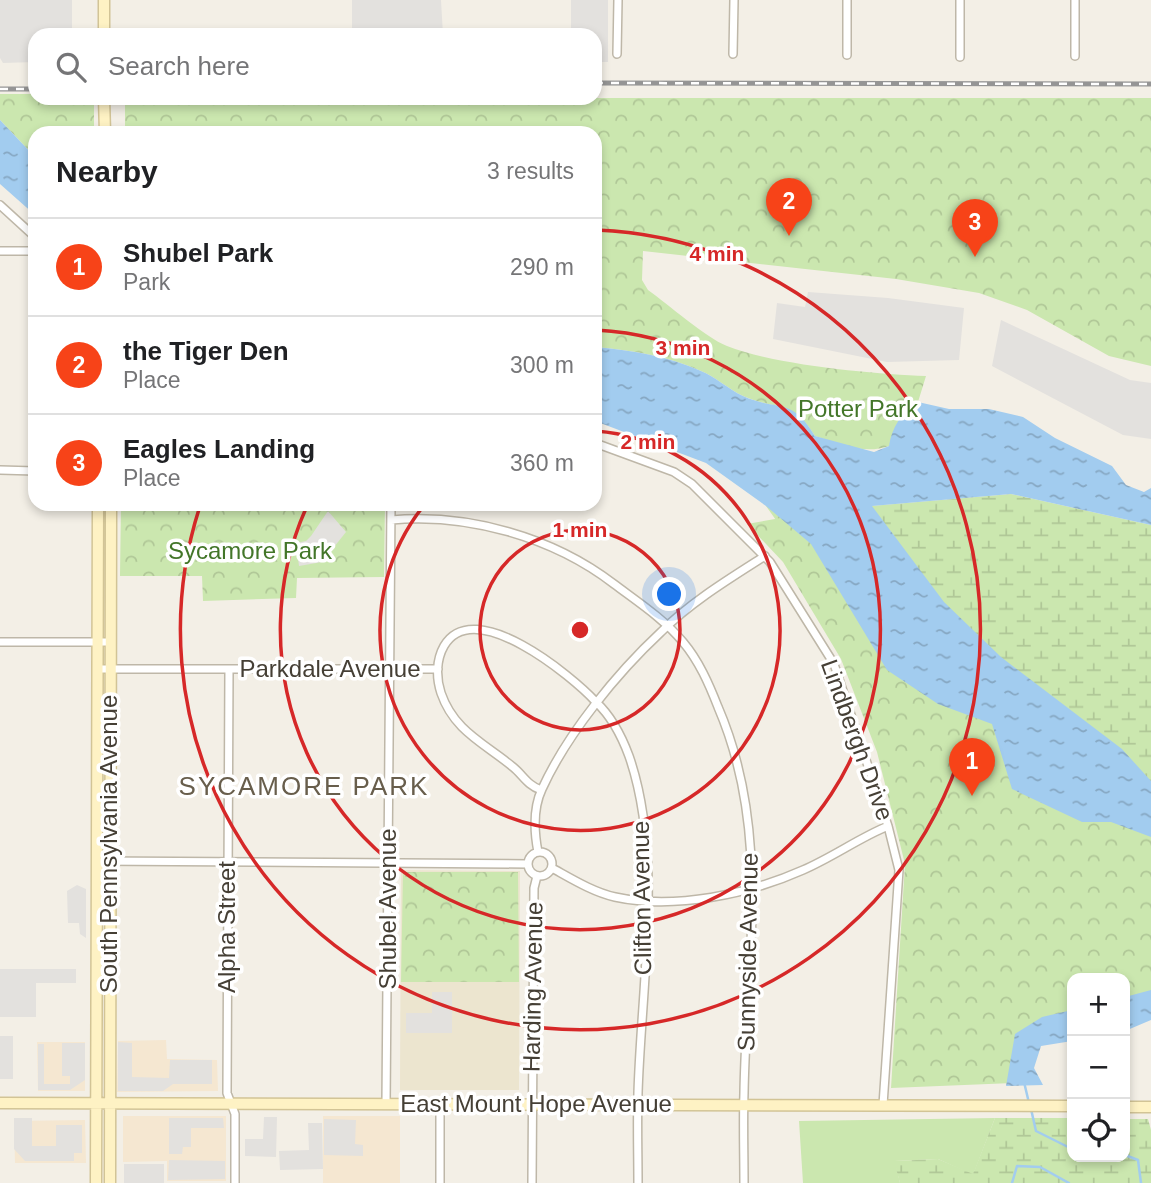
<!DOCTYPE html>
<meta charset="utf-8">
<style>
body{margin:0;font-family:Arial,sans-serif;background:#f6f6f6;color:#202124}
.controls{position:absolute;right:21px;bottom:21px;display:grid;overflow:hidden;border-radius:14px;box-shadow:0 4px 10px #0003}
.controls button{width:63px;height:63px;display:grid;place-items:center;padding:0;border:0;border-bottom:2px solid #e0e0e0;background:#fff;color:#202124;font:35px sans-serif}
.you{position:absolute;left:670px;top:595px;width:24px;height:24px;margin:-18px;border:5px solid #fff;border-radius:50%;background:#1a73e8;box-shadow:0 0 0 10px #1a73e833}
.badge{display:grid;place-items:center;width:46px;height:46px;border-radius:50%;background:#f74318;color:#fff;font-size:23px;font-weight:700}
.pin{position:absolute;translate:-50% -58px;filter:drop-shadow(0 2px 4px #0008)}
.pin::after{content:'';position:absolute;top:37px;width:24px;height:21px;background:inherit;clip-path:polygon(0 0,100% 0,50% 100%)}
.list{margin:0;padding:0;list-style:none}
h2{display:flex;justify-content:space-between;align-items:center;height:91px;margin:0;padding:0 28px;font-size:30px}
h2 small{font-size:23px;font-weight:400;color:#757577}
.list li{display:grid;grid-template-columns:46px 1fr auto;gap:21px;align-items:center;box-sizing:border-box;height:98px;padding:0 28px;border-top:2px solid #e0e0e0}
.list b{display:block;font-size:26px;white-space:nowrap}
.list p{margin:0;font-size:23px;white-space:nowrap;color:#757577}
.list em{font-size:23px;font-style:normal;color:#757577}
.icon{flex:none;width:38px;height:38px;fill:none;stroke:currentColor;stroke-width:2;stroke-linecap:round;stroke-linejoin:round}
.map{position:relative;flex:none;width:1151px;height:1183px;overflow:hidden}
.search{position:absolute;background:#fff;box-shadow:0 4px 10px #0003;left:28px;top:28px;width:574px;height:77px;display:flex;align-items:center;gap:18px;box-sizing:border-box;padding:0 24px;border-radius:21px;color:#757577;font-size:26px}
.panel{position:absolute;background:#fff;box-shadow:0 4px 10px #0003;left:28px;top:126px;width:574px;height:385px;border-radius:21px}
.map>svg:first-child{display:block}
</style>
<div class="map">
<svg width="1151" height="1183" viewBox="0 0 1151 1183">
<defs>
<pattern id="wetland-marsh" width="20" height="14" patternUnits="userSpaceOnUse" patternTransform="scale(1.75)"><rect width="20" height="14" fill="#cbe7af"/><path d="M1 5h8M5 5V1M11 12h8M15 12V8" fill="none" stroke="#b0c797"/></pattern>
<pattern id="park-crowns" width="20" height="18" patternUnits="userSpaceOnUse" patternTransform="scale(1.75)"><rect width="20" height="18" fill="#cbe7af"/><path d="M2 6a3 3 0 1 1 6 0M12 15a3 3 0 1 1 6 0" fill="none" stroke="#b0c797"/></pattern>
<pattern id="water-ripples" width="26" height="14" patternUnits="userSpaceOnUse" patternTransform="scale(1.75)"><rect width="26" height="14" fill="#a2ccef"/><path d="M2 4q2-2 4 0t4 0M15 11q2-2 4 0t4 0" fill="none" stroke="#86a7c2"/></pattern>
</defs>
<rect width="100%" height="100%" fill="#f3efe6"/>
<path fill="#f5e7d1" d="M166,1040L167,1059L217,1060L218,1091L117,1092L118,1041Z
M37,1042H85V1091H38Z
M123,1116H226V1181H167V1161L123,1162Z
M323,1116H400V1183H323Z
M85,1120L86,1163H15L14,1121Z"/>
<path fill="#ece5cf" d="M401,870L520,871L519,1090H400Z"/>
<path fill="#cbe7af" d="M995,1118L973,1175L938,1159L895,1161L900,1183H803L799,1121Z"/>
<path fill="url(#wetland-marsh)" d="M1011,494L1151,525V872L800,554L766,506H871Z
M995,1118H1072V1157H1125V1119H1148L1151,1130V1183H900L894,1161L938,1159L973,1174Z"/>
<path fill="url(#park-crowns)" d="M0,94H35V98H94V133H35V157L0,120Z
M125,98H1151V366L1109,356L1027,310L979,293L896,279L643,251L642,280L648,290C669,305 705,337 727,346C775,365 874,374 926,376L918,402L907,409L889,446C864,455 840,444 815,436C792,398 777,411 743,396C728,389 716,377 701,371C667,356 631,350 595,347V133H125Z
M121,504H385L384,577L297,578L296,598L203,601L202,576H120Z
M798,515L994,711L1151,829V1005L1125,1012V978H1072V1024L1025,1029L1013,1083L891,1088L905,864L877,752L841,659L783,562L747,524Z
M403,872H518L519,982H401Z"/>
<path fill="#e3e1de" d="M0,0H72V35H35V62L3,63L0,58Z
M352,0H441L443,35H352Z
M571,0H608V62H595V35H571Z
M808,292L888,298L964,308L959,360L887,362L773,339L777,303L805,307Z
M1001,320L1130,380L1151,383V439L1123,435L992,366Z
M328,511L346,532L322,562L299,566L296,543L306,541L311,536Z
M77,885L86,889V938L80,934L79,923H68L67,891Z
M0,969H76V983H36V1017H0Z
M432,992H452V1033H406V1013H432Z
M0,1036H13V1079H0Z
M118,1042L132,1043V1077L169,1078L170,1060H212V1084H173L163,1091H118Z
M62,1043H85V1080L70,1090H38V1044H44V1084H70V1076H62Z
M264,1117H277L276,1157L245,1156V1139H263Z
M14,1118H32V1146H56V1125H82V1153H74V1161H25L14,1149Z
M169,1118H223L224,1128H191V1147H183L182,1154H169Z
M324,1119L356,1120L355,1144L363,1145V1156L324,1155Z
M308,1123H322L323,1169L280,1170L279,1151L309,1150Z
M169,1160L225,1161V1179L168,1180Z
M124,1164H164V1183H124Z"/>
<path fill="url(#water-ripples)" d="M0,120L35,157V215L0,184Z
M595,347C631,350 667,356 701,371C716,377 728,389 743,396C779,412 791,396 815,436L874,452L889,446C892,427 901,413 918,402L949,409H989L1023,417L1055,438L1112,466L1126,485L1144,492L1151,488V525L1011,494L872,506L944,602L1001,657L1122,749L1151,781V837L1111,822H1082L1012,789L992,724L938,704L887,670L811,544L766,506L706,463L595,421Z
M1151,990V1020L1125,1031V997Z
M1072,1010V1041L1041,1046L1034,1068L1043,1085L1006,1086L1015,1034L1042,1017Z"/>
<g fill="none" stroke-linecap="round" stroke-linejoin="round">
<path stroke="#a2ccef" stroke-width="2.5" d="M1024,1082L1029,1103
M1031,1109L1036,1131L1072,1149
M1125,1155L1138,1160L1141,1183
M1012,1183L1017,1166L1040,1167L1069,1183"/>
<defs>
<path id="street" d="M847,0V55
M960,0V57
M1075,0V56
M617,54L618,0
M733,54L734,0
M0,205L35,237
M0,251H35
M595,443L674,472L692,484L770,562L834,664L888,826L899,870L883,1105
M0,470L35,471
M391,520C468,513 553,537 614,584C638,602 664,619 683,642C699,661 709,684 718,707C772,832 746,962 744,1093C743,1123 744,1153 744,1183
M0,642H111
M97,669H438
M229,669L227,1093L235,1114V1183
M541,790C527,785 523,775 513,767C484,743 454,731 441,693C436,678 436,660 444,646C474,595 572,676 596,702C611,716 622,737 629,756C664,856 641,988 638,1093C637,1123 638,1153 638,1183
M528 864a12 12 0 1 1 24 0a12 12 0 1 1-24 0Z
M538,852C534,831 533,808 542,789C567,734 617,673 661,632C691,602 729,579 765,556
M96,861L528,864
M552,868C572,879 593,892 615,897C675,910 749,894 803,870C833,857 859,838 888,826
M386,1104L391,504
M440,1183V1104
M532,1183L534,888L537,876"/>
<path id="secondary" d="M104,0V35
M104,98L105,133
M0,1103L1072,1106
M1125,1107H1151
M96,1183L98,504
M110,1183L111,504"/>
</defs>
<use href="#street" stroke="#beb7a8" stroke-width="10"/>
<use href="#secondary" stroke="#d2c496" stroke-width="13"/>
<use href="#street" stroke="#fff" stroke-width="7"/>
<use href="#secondary" stroke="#fef2c4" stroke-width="10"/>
<defs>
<path id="rail" d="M595,83L1151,84
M0,89H35"/>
</defs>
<use href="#rail" stroke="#959595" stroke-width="5"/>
<use href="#rail" stroke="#fff" stroke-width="2.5" stroke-dasharray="8" stroke-linecap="butt"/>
</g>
<g fill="none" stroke="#d62828" stroke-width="3.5">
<circle cx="580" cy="630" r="100"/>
<path d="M596 431A200 200 0 1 1 425 504"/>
<path d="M596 330A300 300 0 1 1 307 506"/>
<path d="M597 230A400 400 0 1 1 200 506"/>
</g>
<g text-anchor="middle" stroke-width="7" stroke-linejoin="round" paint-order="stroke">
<g font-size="24" fill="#437629" stroke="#fff">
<text x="858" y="417">Potter Park</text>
<text x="250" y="559">Sycamore Park</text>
</g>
<g font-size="24" fill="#453f35" stroke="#fff">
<text x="330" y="677">Parkdale Avenue</text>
<text transform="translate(857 740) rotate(70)" y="8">Lindbergh Drive</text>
<text transform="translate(109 844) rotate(-90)" y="8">South Pennsylvania Avenue</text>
<text transform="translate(642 898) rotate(-91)" y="8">Clifton Avenue</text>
<text transform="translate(388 909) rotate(-90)" y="8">Shubel Avenue</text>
<text transform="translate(227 927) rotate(-90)" y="8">Alpha Street</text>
<text transform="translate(748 952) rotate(-89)" y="8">Sunnyside Avenue</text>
<text transform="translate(533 987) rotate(-89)" y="8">Harding Avenue</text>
<text x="536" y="1112">East Mount Hope Avenue</text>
</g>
<g font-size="26" letter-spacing="2" fill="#685e4c" stroke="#fff">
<text x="304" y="795">SYCAMORE PARK</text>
</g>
</g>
<circle cx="580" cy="630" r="10" fill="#d62828" stroke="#fff" stroke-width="3.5"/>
<g font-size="21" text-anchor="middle" font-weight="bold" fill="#d62828" stroke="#fff" stroke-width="7" stroke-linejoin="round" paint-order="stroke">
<text x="717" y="261">4 min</text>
<text x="683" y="355">3 min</text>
<text x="648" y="449">2 min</text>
<text x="580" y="537">1 min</text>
</g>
</svg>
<div class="controls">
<button>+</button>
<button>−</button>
<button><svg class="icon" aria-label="locate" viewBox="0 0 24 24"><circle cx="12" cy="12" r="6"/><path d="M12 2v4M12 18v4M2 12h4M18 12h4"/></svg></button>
</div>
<div class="you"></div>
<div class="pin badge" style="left:972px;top:796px">1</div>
<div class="pin badge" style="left:789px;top:236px">2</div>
<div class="pin badge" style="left:975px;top:257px">3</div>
<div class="search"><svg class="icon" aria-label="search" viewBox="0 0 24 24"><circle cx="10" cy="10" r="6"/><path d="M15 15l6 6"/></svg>Search here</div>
<section class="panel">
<h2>Nearby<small>3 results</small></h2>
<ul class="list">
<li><span class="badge">1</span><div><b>Shubel Park</b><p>Park</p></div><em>290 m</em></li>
<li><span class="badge">2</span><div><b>the Tiger Den</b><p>Place</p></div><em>300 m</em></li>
<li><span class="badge">3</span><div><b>Eagles Landing</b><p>Place</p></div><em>360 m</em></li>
</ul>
</section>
</div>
